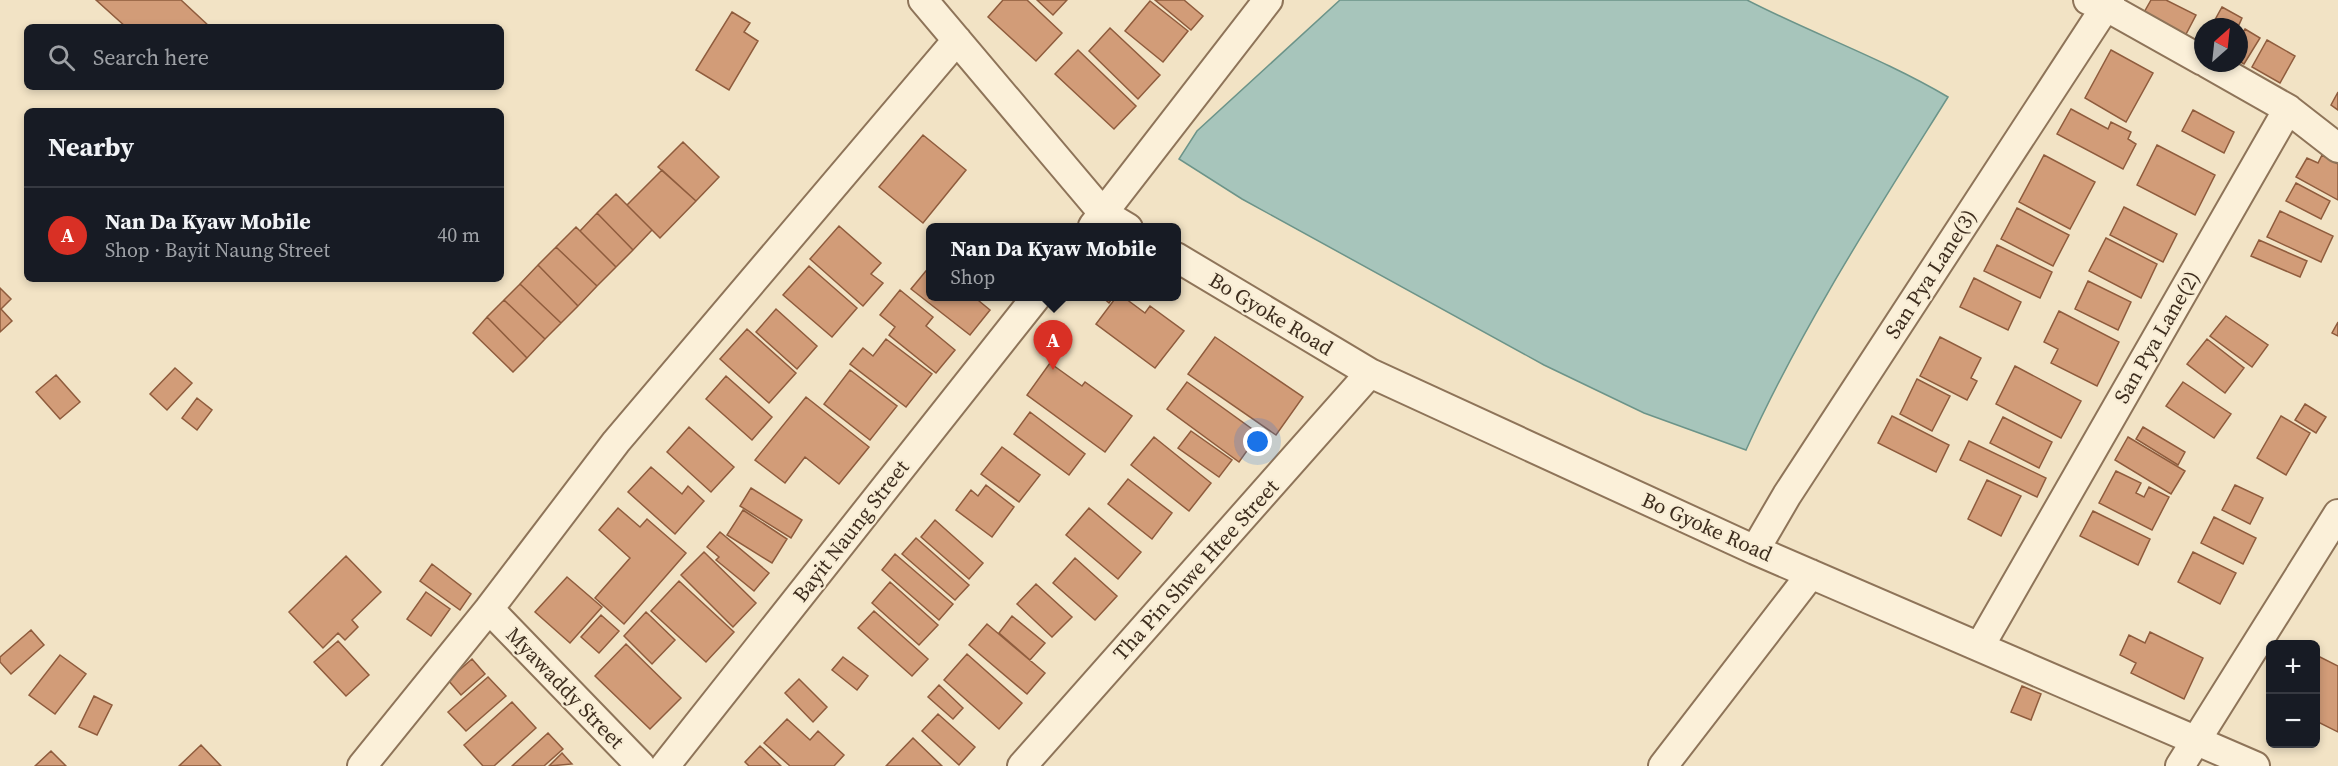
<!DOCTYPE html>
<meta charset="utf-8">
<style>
body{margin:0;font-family:"Source Serif 4",serif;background:#242831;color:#f1f3f6}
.controls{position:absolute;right:18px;bottom:18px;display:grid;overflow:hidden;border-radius:9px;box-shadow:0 3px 9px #0003}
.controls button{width:54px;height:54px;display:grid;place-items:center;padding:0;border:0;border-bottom:2px solid #363941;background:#171b24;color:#f1f3f6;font:30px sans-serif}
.compass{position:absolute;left:2194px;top:18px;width:54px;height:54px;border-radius:50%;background:#171b24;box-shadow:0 3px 9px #0003;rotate:27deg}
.you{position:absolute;left:1258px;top:442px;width:21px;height:21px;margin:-15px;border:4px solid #fff;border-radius:50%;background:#1a73e8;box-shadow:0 0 0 9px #1a73e833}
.badge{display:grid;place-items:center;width:39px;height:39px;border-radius:50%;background:#d93025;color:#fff;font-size:20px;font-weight:700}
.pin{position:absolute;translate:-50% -50px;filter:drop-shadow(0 2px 3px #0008)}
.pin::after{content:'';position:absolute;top:32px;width:21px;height:18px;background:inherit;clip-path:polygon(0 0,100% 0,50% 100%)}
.popup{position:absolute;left:926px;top:223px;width:255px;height:78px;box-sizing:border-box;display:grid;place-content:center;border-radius:9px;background:#171b24;filter:drop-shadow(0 2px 4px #0005);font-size:20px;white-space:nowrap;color:#9ea1a6}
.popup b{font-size:22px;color:#f1f3f6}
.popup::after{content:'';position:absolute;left:50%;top:100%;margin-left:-12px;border:12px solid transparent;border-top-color:#171b24}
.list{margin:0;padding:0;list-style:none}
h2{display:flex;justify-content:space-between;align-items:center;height:78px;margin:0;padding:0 24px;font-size:26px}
h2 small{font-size:20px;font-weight:400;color:#9ea1a6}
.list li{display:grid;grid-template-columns:39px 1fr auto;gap:18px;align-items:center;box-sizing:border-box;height:96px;padding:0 24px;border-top:2px solid #363941}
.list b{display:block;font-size:22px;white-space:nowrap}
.list p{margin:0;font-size:20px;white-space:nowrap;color:#9ea1a6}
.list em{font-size:20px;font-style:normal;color:#9ea1a6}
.icon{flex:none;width:33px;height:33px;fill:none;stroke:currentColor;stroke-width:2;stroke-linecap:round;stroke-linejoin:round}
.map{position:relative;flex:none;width:2338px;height:766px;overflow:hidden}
.search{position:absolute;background:#171b24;box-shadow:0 3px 9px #0003;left:24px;top:24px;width:480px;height:66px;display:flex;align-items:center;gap:15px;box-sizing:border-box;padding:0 21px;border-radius:9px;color:#9ea1a6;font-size:22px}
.panel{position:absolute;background:#171b24;box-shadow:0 3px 9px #0003;left:24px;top:108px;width:480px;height:174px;border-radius:9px}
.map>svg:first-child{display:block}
</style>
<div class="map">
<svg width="2338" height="766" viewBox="0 0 2338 766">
<rect width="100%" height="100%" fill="#f2e3c5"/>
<path fill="#a7c5bb" stroke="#6c9489" stroke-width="1.5" d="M1340,0H1747C1813,34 1884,59 1948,97C1876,212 1802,326 1746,450L1644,413L1544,365L1242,199L1179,159L1197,131Z"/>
<path fill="#d29c78" stroke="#8f5c3d" stroke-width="1.5" d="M96,0H181L210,27H126Z
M1003,0H1027L1062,33L1036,61L988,17Z
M1037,0H1067L1053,15Z
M1155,0H1184L1203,16L1191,30Z
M2151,0H2166L2196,15L2184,38L2142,16Z
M1150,1L1188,31L1163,62L1125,31Z
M2222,7L2242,18L2238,27H2211Z
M732,12L750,23L744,32L758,41L729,90L696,70Z
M1110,28L1160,75L1138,99L1089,51Z
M2245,29L2260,38L2244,64L2239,61V38Z
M2267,40L2295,56L2280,83L2252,67Z
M1078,50L1136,106L1114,129L1055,74Z
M2111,50L2153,73L2126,122L2085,98Z
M2338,92V110L2331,105Z
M2071,109L2108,129L2111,122L2131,132L2128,139L2136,144L2123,169L2057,134Z
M2193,110L2234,132L2224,153L2182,131Z
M923,135L966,170L923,223L879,187Z
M683,142L719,177L696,201L658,167Z
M2157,145L2215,175L2195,215L2137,185Z
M2044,155L2095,182L2070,229L2019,202Z
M2322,155L2338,164V200L2296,177L2307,158L2318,163Z
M662,170L696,201L660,238L627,205Z
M2296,183L2330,201L2321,219L2286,201Z
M616,194L652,230L633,250L597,213Z
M2124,207L2177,234L2163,262L2110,235Z
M2017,208L2069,235L2053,266L2001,239Z
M2280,211L2333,236L2321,262L2267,237Z
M597,213L633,250L616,267L580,231Z
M839,226L881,263L871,274L883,283L863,306L810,259Z
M576,227L616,267L597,286L556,247Z
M2106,238L2157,264L2141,298L2089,271Z
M2259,240L2307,261L2300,277L2251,256Z
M1997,245L2052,272L2040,298L1984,271Z
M556,247L597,286L578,306L538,265Z
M538,265L578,306L561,323L520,284Z
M809,266L857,308L832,337L783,295Z
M930,266V296H973L990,310L970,335L911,289Z
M1974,278L2021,302L2008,330L1960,307Z
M2088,281L2131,302L2118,330L2075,309Z
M520,284L561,323L545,339L504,300Z
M0,288L11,299L1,309L12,321L0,332Z
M900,290L933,317L926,326L955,350L936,373L889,335L895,327L880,315Z
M1101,296H1114L1109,303Z
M1117,296H1122L1145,313L1150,306L1184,331L1155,368L1096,324Z
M504,300L545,339L527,358L487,317Z
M776,309L817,346L797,369L756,332Z
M2059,311L2119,342L2097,386L2051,363L2058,349L2044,342Z
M2226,316L2268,345L2252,367L2210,336Z
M487,317L527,358L513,372L473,333Z
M2338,322V336L2332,333Z
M747,329L796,373L769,403L720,359Z
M1215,337L1303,397L1276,435L1188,374Z
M1940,337L1981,358L1971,378L1977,381L1967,400L1920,376Z
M886,339L932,374L906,407L850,364L863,348L873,356Z
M2207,339L2244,368L2225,393L2187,364Z
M1050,363L1082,386L1085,382L1132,416L1105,452L1027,395Z
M2015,366L2081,401L2061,438L1996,404Z
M175,368L192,383L167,410L150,394Z
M850,370L897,406L870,440L824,404Z
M56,375L80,402L60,419L36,392Z
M726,376L772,417L752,440L706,399Z
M1917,379L1950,396L1932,431L1900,414Z
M1187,382L1259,434L1239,462L1167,409Z
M2183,382L2231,414L2214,438L2166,406Z
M806,397L869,447L839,484L805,457L785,483L755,460Z
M197,398L212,410L197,430L182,418Z
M2305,404L2326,417L2316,433L2295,420Z
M1030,412L1085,454L1069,475L1014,434Z
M1892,416L1949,445L1936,472L1878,443Z
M2281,416L2310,433L2286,475L2257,458Z
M2003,417L2052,442L2039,468L1990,443Z
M689,427L734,467L711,492L667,452Z
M2143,427L2185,452L2178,465L2136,439Z
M1191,431L1232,460L1219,477L1178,448Z
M1154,437L1211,483L1189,511L1131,465Z
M2128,437L2185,471L2171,494L2115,460Z
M1969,441L2046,478L2037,497L1960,460Z
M1002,447L1040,475L1019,502L981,474Z
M651,467L682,494L688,486L704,501L675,534L628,492Z
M2116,471L2141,483L2136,493L2144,497L2149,487L2169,497L2152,530L2099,503Z
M1128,479L1172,513L1152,539L1108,504Z
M1987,480L2021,496L2001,536L1968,519Z
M986,485L1014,507L992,537L956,510L971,490L978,496Z
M2235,485L2263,498L2250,524L2222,510Z
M751,488L802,520L791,538L740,506Z
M618,508L640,527L647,519L686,553L624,624L595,598L630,558L599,530Z
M1089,508L1141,552L1118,579L1066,535Z
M743,510L787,539L772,563L727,535Z
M2093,511L2150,539L2138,565L2080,536Z
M2214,517L2256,538L2243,564L2201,543Z
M935,520L983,563L969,579L921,537Z
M720,532L769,573L754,591L716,560L719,557L707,547Z
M916,538L969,585L955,600L902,554Z
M704,552L756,603L733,627L681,575Z
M2193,552L2236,573L2220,604L2178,582Z
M895,554L953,604L939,620L882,570Z
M346,556L381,592L352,620L358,627L345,640L338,633L323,648L289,612Z
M1075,558L1117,596L1095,620L1053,583Z
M432,564L471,594L460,610L420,581Z
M567,577L602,607L570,643L535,612Z
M679,581L734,632L706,662L651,611Z
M890,582L938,625L919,645L872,603Z
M1036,584L1072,617L1052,637L1017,604Z
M426,592L450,609L431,636L407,619Z
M874,611L928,659L912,676L858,628Z
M646,612L675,640L652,664L624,636Z
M601,615L619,631L599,653L581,637Z
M1012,616L1045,643L1030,660L999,633Z
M987,624L1045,673L1027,694L969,645Z
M31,630L44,645L11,674L0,662V657Z
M2150,632L2203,658L2184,699L2131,673L2136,663L2120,655L2129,635L2145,643Z
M338,641L369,675L346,696L314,662Z
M626,644L681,698L650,729L595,676Z
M967,654L1022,703L999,729L944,680Z
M60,655L86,674L55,714L29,695Z
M2316,655L2338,666V732L2316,721Z
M843,657L868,676L857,690L832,670Z
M472,659L485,674L461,695L448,680Z
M488,677L506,696L466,731L448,712Z
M799,679L827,707L813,722L785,693Z
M939,685L963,708L953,719L928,697Z
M2022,686L2041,694L2031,720L2011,712Z
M94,696L112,705L97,735L79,727Z
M512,702L536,728L494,766H483L464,745Z
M938,714L975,747L959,765L922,731Z
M787,719L810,740L818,731L844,755L834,766H790L764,743Z
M548,733L563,749L544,766H512Z
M913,738L942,766H886Z
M201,745L221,766H179Z
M760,746L781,766H749L745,762Z
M51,751L66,766H35Z
M562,753L572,764L549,766Z"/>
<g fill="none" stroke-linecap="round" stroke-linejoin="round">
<defs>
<path id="minor" d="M923,0L1103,213L1128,228
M2088,0L2105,6L2203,61
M2288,109L2338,148
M1093,226L1268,0
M1176,257L1370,373L1755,550L2255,766
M1755,550L1787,495L2110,0
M489,609L641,766
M1980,646L2288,109L2207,63
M362,766L489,609L616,442L957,40
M665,766L1037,296
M1022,766L1370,373
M1663,766L1811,574
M2180,766L2338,514"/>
</defs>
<use href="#minor" stroke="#8e7459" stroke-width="32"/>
<use href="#minor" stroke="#fbf0d9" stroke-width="28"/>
</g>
<g text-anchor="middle" stroke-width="4.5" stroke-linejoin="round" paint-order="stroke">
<g font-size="21" fill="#3d2d1e" stroke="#f8edd5">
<text transform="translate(1931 274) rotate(-57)" y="7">San Pya Lane(3)</text>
<text transform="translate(1271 314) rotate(31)" y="7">Bo Gyoke Road</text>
<text transform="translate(2157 337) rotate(-60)" y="7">San Pya Lane(2)</text>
<text transform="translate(1707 527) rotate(24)" y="7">Bo Gyoke Road</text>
<text transform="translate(851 531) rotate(-52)" y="7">Bayit Naung Street</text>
<text transform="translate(1196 570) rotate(-48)" y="7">Tha Pin Shwe Htee Street</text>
<text transform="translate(565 688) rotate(46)" y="7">Myawaddy Street</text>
</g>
</g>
</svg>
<div class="controls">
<button>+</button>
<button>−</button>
</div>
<svg class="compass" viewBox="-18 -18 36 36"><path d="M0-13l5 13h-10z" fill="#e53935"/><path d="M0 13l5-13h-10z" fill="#9ea1a6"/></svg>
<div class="you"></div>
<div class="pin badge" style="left:1053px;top:370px">A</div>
<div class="popup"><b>Nan Da Kyaw Mobile</b>Shop</div>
<div class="search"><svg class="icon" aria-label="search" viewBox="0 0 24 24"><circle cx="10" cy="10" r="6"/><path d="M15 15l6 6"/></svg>Search here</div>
<section class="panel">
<h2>Nearby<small></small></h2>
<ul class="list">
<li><span class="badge">A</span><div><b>Nan Da Kyaw Mobile</b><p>Shop · Bayit Naung Street</p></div><em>40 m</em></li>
</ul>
</section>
</div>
